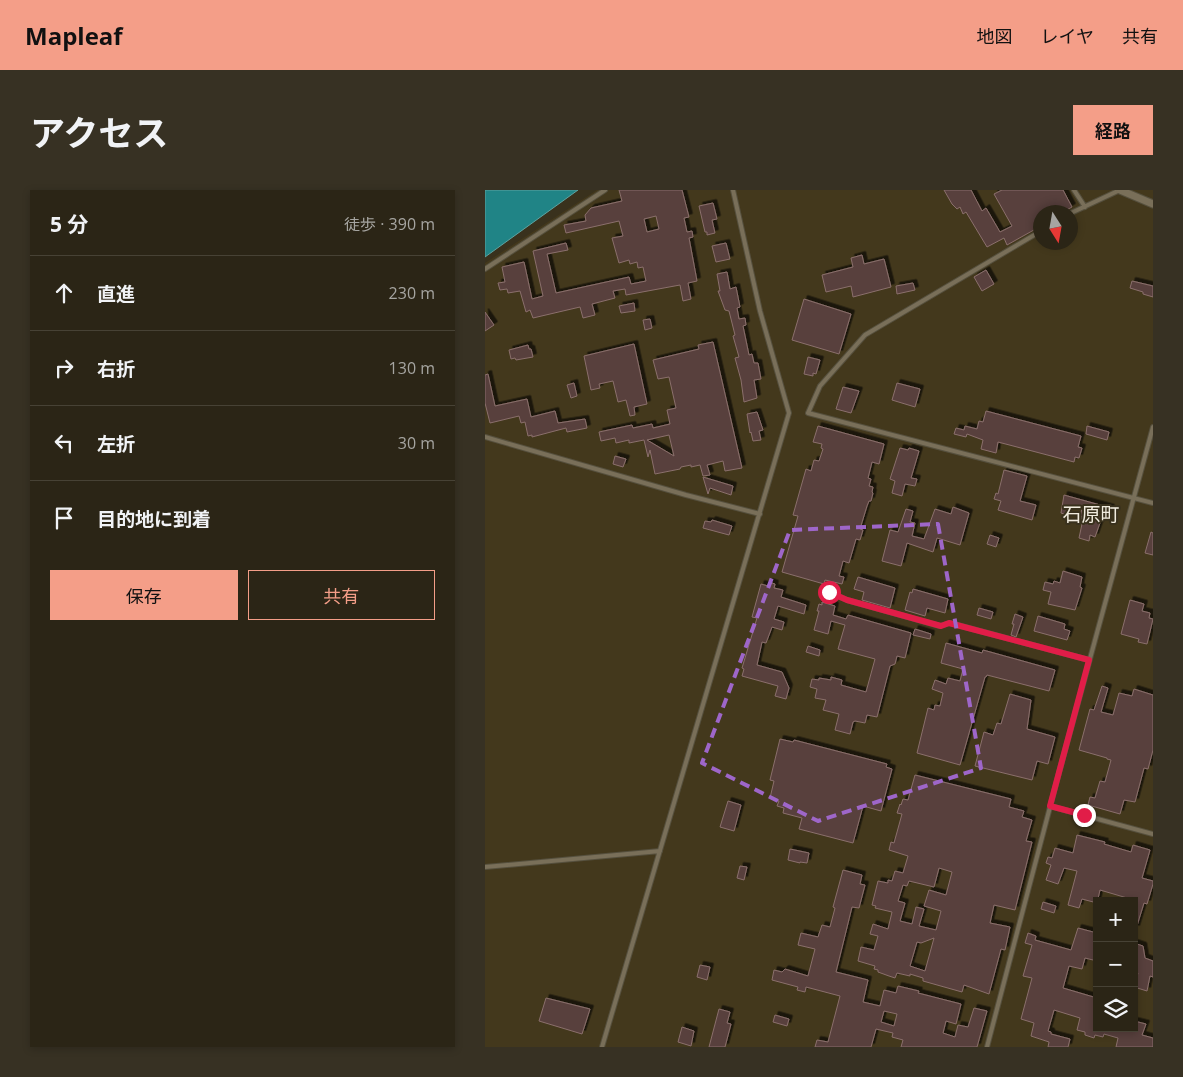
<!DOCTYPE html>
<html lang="ja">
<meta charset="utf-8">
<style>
body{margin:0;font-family:"Open Sans","Noto Sans JP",sans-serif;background:#373123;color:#f1f3f6}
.controls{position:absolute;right:15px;bottom:15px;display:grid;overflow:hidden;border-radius:0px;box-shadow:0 2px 8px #0003}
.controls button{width:45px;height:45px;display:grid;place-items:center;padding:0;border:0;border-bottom:1px solid #474235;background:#2b2516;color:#f1f3f6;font:25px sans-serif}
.compass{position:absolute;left:548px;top:15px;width:45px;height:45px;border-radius:50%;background:#2b2516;box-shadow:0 2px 8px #0003;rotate:169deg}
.stop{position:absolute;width:15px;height:15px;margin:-11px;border:4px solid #e11d48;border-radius:50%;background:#fff}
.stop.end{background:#e11d48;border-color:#fff;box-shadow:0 1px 5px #0008}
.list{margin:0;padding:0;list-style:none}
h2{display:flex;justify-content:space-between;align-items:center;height:65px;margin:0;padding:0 20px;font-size:21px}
h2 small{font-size:16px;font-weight:400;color:#a6a5a1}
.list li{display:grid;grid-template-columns:32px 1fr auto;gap:15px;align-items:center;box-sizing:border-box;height:75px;padding:0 20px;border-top:1px solid #474235}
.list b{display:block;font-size:19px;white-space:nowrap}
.list em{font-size:16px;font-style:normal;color:#a6a5a1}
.actions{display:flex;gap:10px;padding:15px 20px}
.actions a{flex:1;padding:11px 0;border:1px solid #f49e88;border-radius:0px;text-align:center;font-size:18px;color:#f49e88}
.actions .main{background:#f49e88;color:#111}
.icon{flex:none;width:28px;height:28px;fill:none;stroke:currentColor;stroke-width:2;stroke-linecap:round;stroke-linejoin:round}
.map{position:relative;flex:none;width:668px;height:857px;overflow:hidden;border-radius:0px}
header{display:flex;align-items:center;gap:30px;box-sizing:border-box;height:70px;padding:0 25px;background:#f49e88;color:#111}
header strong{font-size:24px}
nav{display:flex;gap:28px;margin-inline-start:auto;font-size:18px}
.intro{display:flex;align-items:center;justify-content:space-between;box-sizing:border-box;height:120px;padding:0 30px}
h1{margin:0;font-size:35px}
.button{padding:12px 22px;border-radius:0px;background:#f49e88;color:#111;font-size:18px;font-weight:700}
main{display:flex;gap:30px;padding:0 30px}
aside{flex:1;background:#2b2516;border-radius:0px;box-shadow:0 2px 8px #0003}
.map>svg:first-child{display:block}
</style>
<header>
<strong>Mapleaf</strong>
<nav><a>地図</a><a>レイヤ</a><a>共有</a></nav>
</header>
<div class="intro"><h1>アクセス</h1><a class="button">経路</a></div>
<main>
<aside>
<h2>5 分<small>徒歩 · 390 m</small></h2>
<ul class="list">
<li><svg class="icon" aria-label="ahead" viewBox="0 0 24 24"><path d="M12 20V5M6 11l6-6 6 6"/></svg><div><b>直進</b></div><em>230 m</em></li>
<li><svg class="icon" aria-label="right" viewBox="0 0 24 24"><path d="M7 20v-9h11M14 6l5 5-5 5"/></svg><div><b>右折</b></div><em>130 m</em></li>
<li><svg class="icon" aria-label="left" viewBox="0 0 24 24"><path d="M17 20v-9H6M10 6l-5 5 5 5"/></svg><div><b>左折</b></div><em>30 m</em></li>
<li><svg class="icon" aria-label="arrive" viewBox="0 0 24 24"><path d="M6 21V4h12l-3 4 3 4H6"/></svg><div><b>目的地に到着</b></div></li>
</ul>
<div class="actions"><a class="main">保存</a><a>共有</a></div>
</aside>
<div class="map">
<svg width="668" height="857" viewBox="0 0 668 857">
<defs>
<filter id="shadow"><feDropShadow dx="3.5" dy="-3.5" stdDeviation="0" flood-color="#0009"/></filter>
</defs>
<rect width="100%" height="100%" fill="#39311d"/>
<path fill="#43381c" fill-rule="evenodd" d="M112,0H668V857H0V73ZM556,22H586V52H556ZM612,711H649V838H612Z"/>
<path fill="#208486" stroke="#5fa3a1" d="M0,0H93L0,67Z"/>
<path fill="#59403d" stroke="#8a6f6c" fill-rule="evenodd" filter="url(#shadow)" d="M134,0H197L204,27L199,28L202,42L207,41L208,47L204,48L212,91L203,93L206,109L198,111L195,95L141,105L140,99L128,101L130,108L107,114L110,125L98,128L95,117L48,128L45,120L41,122L35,101L23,103L22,99L15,100L13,93L20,92L17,77L39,72L47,109L58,106L48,61L81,53L83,60L62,64L71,103L144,87L146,94L161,91L158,77L153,78L152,72L145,74L144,70L134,73L127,48L138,46L134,31L81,43L79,35L101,31L100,25L106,18L137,11ZM171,26L174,39L162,42L159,29Z
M459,0H486L497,21L501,18L515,42L527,36L509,4L517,0H578L587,17L578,22H556V36L522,55L519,48L502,57L481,22L478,24L475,17L472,19L467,14Z
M228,13L232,29L227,30L230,43L222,45V42H220L214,16Z
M241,53L245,69L231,72L227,56Z
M377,65L379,74L399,69L406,97L368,107L366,96L341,102L337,85L368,77L366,68Z
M501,80L509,94L497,101L489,87Z
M242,82L245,99L251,97L255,117L252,118L254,129L260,128L261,135L258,136L264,165L267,164L269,173H273L276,189L269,190L272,208L259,212L256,190L250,168L254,167L248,146L250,145L244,121L240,120L233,101H235L232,84Z
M647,91L668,96V107L658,104V102L645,98Z
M428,93L430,100L412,104L411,96Z
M319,109L366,124L354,164L307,150Z
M149,113L150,121L136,123L134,116Z
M0,122L9,135L0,141Z
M165,129L167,138L160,140L158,130Z
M228,152L257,278L240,281L238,271L222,275L225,285L218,286L215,275L206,277V275L196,277L195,279L170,284L165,260L163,267L159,250L144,253V250L131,253L130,248L116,251L114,242L147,235L148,238L167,234L168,238L185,234L182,220L191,218L184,187L173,189L168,170L214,159L213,155ZM184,245L189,266L162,250Z
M149,154L162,214L149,217L150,225L145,226L141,210L133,212L128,191L114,194L115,198L106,200L99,166Z
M43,155L44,159H46L48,167L31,170L30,168L26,169L24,160Z
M323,167L335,170L331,184L328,183V186L319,184Z
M3,184L10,216L42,209L46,227L70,221L73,233L100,229L102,238L82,242L81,238L47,247V245L43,246L40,232L36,233L34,226L5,233L0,213V185Z
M89,193L92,206L86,208L82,195Z
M412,193L435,199L430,217L407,210Z
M358,197L374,201L366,223L351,219Z
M501,221L596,246L593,257L597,258L594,268L590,267L589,272L513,252L511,263L496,259L498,250L482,244L481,247L469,244L471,238L479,240L480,236L492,239L494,231L498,232Z
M272,222L278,240L274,241L276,250L268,251L266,242L265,243L262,224Z
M333,236L399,254L394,274L387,272L383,288L386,289L384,296L388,297L387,302L388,303L386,311H384L382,316L375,339L378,340L375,350L371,349L364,373L358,371L354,386L359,387L357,394L340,390L339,394L297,382L313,326L308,325L321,279L326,281L329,270L334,271L338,259L336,258L337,254L328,252Z
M602,236L624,242L622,250L601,244Z
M415,258L423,260L424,258L434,261L426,288L432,289L430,296L420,294L417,306L407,303L410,291L405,289Z
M130,266L141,269L138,277L128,274Z
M519,280L542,286L535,311L551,315L547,330L513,320L516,311L509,309L511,303L513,304Z
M218,287L248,296L246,305L225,298L223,304Z
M579,305L626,318L623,327L621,326L619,331L616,330L610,347L605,345L604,351L594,348L597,334L595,333L597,327L595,326L597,319L586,316L582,325L576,323Z
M468,317L484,323L475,355L452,348L448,362L422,353L416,376L397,371L405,340L413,342L421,319L428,321L425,332L430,333L427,346L439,349L450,319L466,324Z
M227,330L247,336L244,345L218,338L220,331L226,332Z
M666,342L668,343V365L660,363Z
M505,345L514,348L511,357L502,354Z
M578,381L597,387L595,397L597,398L590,420L563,414L566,402L558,400L560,392L568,394L569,391L575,393Z
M373,387L410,398L405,418L377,410L379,402L369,399Z
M284,392L290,394L289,398L298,400L296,407L321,415L319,424L293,416L289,429L299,432L297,440L287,437L281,453L277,452L272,475L297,482L304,498L301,509L290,506L293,496L257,486L259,479L257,478L272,428L267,427L276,394L283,396Z
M428,399L463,409L460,423L442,418L440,426L420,420L425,402L427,403Z
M645,410L659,414L657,421L665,423L664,428L668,429L662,454L653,452L654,449L636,444Z
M337,412L350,416L348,425L361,429L363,425L426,443L420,468L412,466L410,474L405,476L392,527L382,525L380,533L370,531L368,532L365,544L350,540L354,524L338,520L341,510L330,508L332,499L325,497L327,489L334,490V488L346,490V487L357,490L356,495L381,502L390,469L353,459L360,435L346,431L343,444L329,440L334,421H332L334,414L337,415Z
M494,418L508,422L506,429L492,425Z
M530,424L538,427L531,447L526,445L529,434H527Z
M553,426L580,434L579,439L585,441L582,450L549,441Z
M430,439L446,444L445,449L428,445Z
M461,453L497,463L498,460L570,480L564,501L502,485L501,487H500L475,575L432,563L443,518L449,520L450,515L455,516L458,503L447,499L450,490L461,494L463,488L475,491L478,479L456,473Z
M323,456L335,460L334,466L321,462Z
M617,496L623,498L616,522L628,525L634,503L647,506L649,499L668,505V560L663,579L659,578L650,612L639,610L635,624L603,615L605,607L610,608L615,591L620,592L626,570L622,569V568L594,560L605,519L609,520Z
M525,504L546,510L542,539L570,547L563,574L552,571L547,590L490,576L499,542L508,545L512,533L516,534Z
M295,549L308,552L309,550L402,574L401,577L407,579L396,621L378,616L368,653L314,639L317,628L298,623L299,618L292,616L294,611L285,608L289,591L285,590Z
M430,585L526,609L524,617L539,621L537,627L547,630L541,651L547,652L530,720L509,715L505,733L525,737L520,760L516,759L504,804L479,795L477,802L438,791V788L425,784V786L412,783L410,788L404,786L393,782V780L389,779L390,776L373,771L376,757L389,760L393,746L385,744L388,734L403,739L407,722L390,718L391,716L387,715L393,691L403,693V690L407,691L410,681L418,683L423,666L404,660L406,652L409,653L417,624L412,623L415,614L416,615L418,609L423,610ZM454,678L467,682L461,705L444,700L439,716L456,721L451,740L434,736L439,719L431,717L427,734L415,731L420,713L413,711L418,695L422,696L424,691L449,697ZM449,748L440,781L425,776L432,752L436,753Z
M243,611L256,615L249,641L235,637Z
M592,645L620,652L619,654L646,662L648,655L665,660L657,688L668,691V694L662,714L659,713L651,739L649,738V710L615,700L612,713L597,709L594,718L583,715L592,681L579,678L573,694L561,690L566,675L561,673L563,667L567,668L570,658L588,663Z
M305,659L324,663L322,673L315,672V673L303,670Z
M255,676L262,677L259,690L252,688Z
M358,680L377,685L375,694L380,695L374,718L367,717L351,782L383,790L378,812L395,816L399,800L411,803L413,796L434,801L433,803L476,814L471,834L461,831L458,843L470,847L473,835L483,837L489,818L502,821L492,857H416L418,850L407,847L408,843L391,839L386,857H330L332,850L343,852L355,806L321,797L320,802L312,800L313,797L287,790L289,780L297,782L300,779L323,786L330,759L313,755L316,743L333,747L337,735L345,737L350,718L348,717ZM399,821L412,824L409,836L396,832Z
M558,712L571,716L569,723L556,719Z
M593,738L612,743V771L600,768L597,779L584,776L578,798L612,808V838H649V831L661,834L657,845L668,848V857H631L633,848L619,844L618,847L610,845L609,848L600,845V842L592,840L595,828L569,820L563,841L566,842V844L585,849L583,857H563L564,852L546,846L549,833L536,829L547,788L538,786L547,755L540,753L543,743L551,746L550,750L586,760Z
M649,753L658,756L660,768L668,771V787L665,786L662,801L649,797L653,783L649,782Z
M215,775L225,777L222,790L212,787Z
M61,808L105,819L97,844L54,831Z
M234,819L245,822L242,833L246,834L240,857H224Z
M290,825L304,829L302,836L288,832Z
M197,837L209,841L206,856L193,852Z"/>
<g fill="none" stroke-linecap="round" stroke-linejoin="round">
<defs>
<path id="lane" d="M589,0L600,17
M586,23L635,0
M556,41L380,145L335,196L323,223L668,313
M0,79L120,0
M0,247L201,305L275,324
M344,402L362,410L455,436L465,433L604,470
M565,616L668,644
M0,677L175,661
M117,857L304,223L275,121L248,0
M502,857L575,579L668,237"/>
<path id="street" d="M635,0L668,14"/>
</defs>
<use href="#lane" stroke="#56503e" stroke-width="6"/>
<use href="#street" stroke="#56503e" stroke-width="9"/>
<use href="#lane" stroke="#796f59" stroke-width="4"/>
<use href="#street" stroke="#796f59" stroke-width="7"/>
</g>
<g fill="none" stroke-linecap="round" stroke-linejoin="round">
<path stroke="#e11d48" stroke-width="6" d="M344,402L362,410L456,436L464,433L604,470L565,616L599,625"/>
</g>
<path fill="none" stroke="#9e66c9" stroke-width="4" stroke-dasharray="10 6" stroke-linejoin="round" d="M453,334L496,578L333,631L217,573L305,340Z"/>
<g text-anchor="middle" stroke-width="4" stroke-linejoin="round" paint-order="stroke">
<g font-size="19" fill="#f1ecdf" stroke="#39311d">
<text x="606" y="331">石原町</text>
</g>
</g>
</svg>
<div class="controls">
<button>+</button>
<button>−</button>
<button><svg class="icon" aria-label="layers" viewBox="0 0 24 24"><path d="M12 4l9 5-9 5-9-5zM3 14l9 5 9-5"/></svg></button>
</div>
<svg class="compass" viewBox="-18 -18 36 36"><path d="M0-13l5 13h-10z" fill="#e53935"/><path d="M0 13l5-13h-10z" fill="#a6a5a1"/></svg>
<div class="stop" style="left:344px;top:402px"></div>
<div class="stop end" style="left:599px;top:625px"></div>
</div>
</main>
